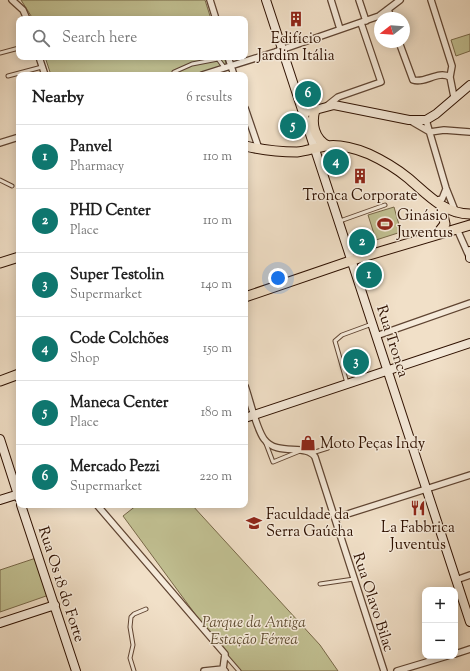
<!DOCTYPE html>
<meta charset="utf-8">
<style>
body{margin:0;font-family:"Sorts Mill Goudy",serif;background:#f2f2f2;color:#222}
.controls{position:absolute;right:12px;bottom:12px;display:grid;overflow:hidden;border-radius:8px;box-shadow:0 2px 10px #0003}
.controls button{width:36px;height:36px;display:grid;place-items:center;padding:0;border:0;border-bottom:1px solid #e0e0e0;background:#fff;color:#222;font:20px sans-serif}
.compass{position:absolute;left:374px;top:12px;width:36px;height:36px;border-radius:50%;background:#fff;box-shadow:0 2px 10px #0003;rotate:253deg}
.you{position:absolute;left:278px;top:278px;width:14px;height:14px;margin:-10px;border:3px solid #fff;border-radius:50%;background:#1a73e8;box-shadow:0 0 0 6px #1a73e833}
.badge{display:grid;place-items:center;width:26px;height:26px;border-radius:50%;background:#0f766e;color:#fff;font-size:13px;font-weight:700}
.pin{position:absolute;translate:-50% -50%;border:2px solid #fff;box-shadow:0 1px 4px #0006}
.list{margin:0;padding:0;list-style:none}
h2{display:flex;justify-content:space-between;align-items:center;height:52px;margin:0;padding:0 16px;font-size:17px}
h2 small{font-size:13px;font-weight:400;color:#767676}
.list li{display:grid;grid-template-columns:26px 1fr auto;gap:12px;align-items:center;box-sizing:border-box;height:64px;padding:0 16px;border-top:1px solid #e0e0e0}
.list b{display:block;font-size:15px;white-space:nowrap}
.list p{margin:0;font-size:13px;white-space:nowrap;color:#767676}
.list em{font-size:13px;font-style:normal;color:#767676}
.icon{flex:none;width:22px;height:22px;fill:none;stroke:currentColor;stroke-width:2;stroke-linecap:round;stroke-linejoin:round}
.map{position:relative;flex:none;width:470px;height:671px;overflow:hidden}
.search{position:absolute;background:#fff;box-shadow:0 2px 10px #0003;left:16px;top:16px;width:232px;height:44px;display:flex;align-items:center;gap:10px;box-sizing:border-box;padding:0 14px;border-radius:8px;color:#767676;font-size:15px}
.panel{position:absolute;background:#fff;box-shadow:0 2px 10px #0003;left:16px;top:72px;width:232px;height:436px;border-radius:8px}
.map>svg:first-child{display:block}
</style>
<div class="map">
<svg width="470" height="671" viewBox="0 0 470 671">
<rect width="100%" height="100%" fill="#f1e0c8"/>
<filter id="stains"><feTurbulence type="fractalNoise" baseFrequency=".005" numOctaves="4"/><feColorMatrix values="0 0 0 0 .2 0 0 0 0 .09 0 0 0 0 .02 0 0 0 .5 -.17"/></filter>
<radialGradient id="worn" r=".72"><stop offset=".6" stop-color="#630" stop-opacity="0"/><stop offset="1" stop-color="#630" stop-opacity=".3"/></radialGradient>
<path fill="#c1c092" stroke="#786849" d="M21,0H205L211,19H33Z
M470,34V51L456,56L451,40Z
M45,57H224L227,66L200,75H51Z
M394,207L401,232L376,240L368,215Z
M137,505H192L320,645L338,671H237L123,516Z
M36,558L49,595L0,612V570Z"/>
<g fill="none" stroke-linecap="round" stroke-linejoin="round">
<defs>
<path id="lane" d="M0,53L19,48
M174,72L192,64L218,59L224,67
M8,76L42,67
M0,180L12,186
M340,221L385,205
M347,383L335,341L342,335L372,324
M265,441L273,462L300,451
M312,453L328,448
M320,584L354,579
M226,656L239,671
M134,671L130,658L133,645L130,627L131,617L134,614L146,609"/>
<path id="street" d="M12,0L23,10L27,19
M210,0L216,19
M331,0L340,29
M359,0L366,21
M431,0L452,66L450,77L454,97
M388,9L391,18
M399,42L413,80C425,84 438,70 450,77
M39,57L45,75
M228,57L234,75
M202,75L275,52L379,16L400,0
M328,105L338,97L381,82L361,23
M245,108L259,149
M426,120L446,188L456,213
M411,121L430,132L444,130L470,132
M0,143L19,137
M434,201L442,199L446,189
M457,229L469,256
M376,336L470,303
M245,386C250,400 256,428 264,439C277,457 306,443 315,457L384,671
M97,505L225,654L223,669L225,671
M335,518L470,475
M456,580L470,575
M455,654L470,649
M204,671L223,669
M397,671L447,656"/>
<path id="secondary" d="M266,0L470,622
M304,113L334,105L409,120H426L436,114L470,85
M470,251V258
M245,418L470,343
M0,439L19,498
M0,500L19,494
M21,505L76,671
M0,623L55,605"/>
<path id="primary" d="M315,110C311,123 314,139 328,146
M245,146C262,150 279,152 297,152C307,151 317,147 327,146C339,144 358,149 369,154C382,160 397,169 408,178C427,194 444,214 470,214
M438,233L445,224L441,206
M0,263L19,257
M245,297L359,258L470,225
M0,381L19,374"/>
</defs>
<use href="#lane" stroke="#5f4432" stroke-width="5"/>
<use href="#street" stroke="#5f4432" stroke-width="8"/>
<use href="#secondary" stroke="#2e1000" stroke-width="10"/>
<use href="#primary" stroke="#2e1000" stroke-width="11"/>
<use href="#lane" stroke="#f6ebdb" stroke-width="3"/>
<use href="#street" stroke="#f6ebdb" stroke-width="5.5"/>
<use href="#secondary" stroke="#f6ebdb" stroke-width="8"/>
<use href="#primary" stroke="#f1e0c8" stroke-width="9"/>
</g>
<defs>
<symbol id="building-bare" viewBox="-9 -9 18 18"><path d="M-4-6H4V6H1V3H-1V6H-4ZM-2.5-4.3h1.7v1.8h-1.7ZM.8-4.3h1.7v1.8H.8ZM-2.5-1h1.7V.8h-1.7ZM.8-1h1.7V.8H.8Z" fill="#8f2418" stroke="#f6ebdb" stroke-width="2.5" paint-order="stroke"/></symbol>
<symbol id="stadium-bare" viewBox="-9 -9 18 18"><path d="M0-5a6.5 5 0 1 0 0 10a6.5 5 0 1 0 0-10ZM-3.5-1.8h7v3.6h-7Z" fill="#8f2418" stroke="#f6ebdb" stroke-width="2.5" paint-order="stroke"/></symbol>
<symbol id="shop-bare" viewBox="-9 -9 18 18"><path d="M-5-2.5h2.3a2.7 3.5 0 0 1 5.4 0H5L5.5 6h-11ZM-1.5-2.5h3a1.5 2.3 0 0 0-3 0Z" fill="#8f2418" stroke="#f6ebdb" stroke-width="2.5" paint-order="stroke"/></symbol>
<symbol id="restaurant-bare" viewBox="-9 -9 18 18"><path d="M-5-6h1v4h1v-4h1v4h1v-4h1v5L-1.5 .5V6h-2V.5L-5-1ZM5-6V6H3V1.5H1.5Q1.5-4 5-6Z" fill="#8f2418" stroke="#f6ebdb" stroke-width="2.5" paint-order="stroke"/></symbol>
<symbol id="university-bare" viewBox="-9 -9 18 18"><path d="M0-5L7-2L0 1L-7-2ZM-4 1L0 2.5L4 1V4Q0 6-4 4Z" fill="#8f2418" stroke="#f6ebdb" stroke-width="2.5" paint-order="stroke"/></symbol>
</defs>
<g fill-rule="evenodd">
<use href="#building-bare" x="285" y="8" width="22" height="22"/>
<use href="#building-bare" x="349" y="165" width="22" height="22"/>
<use href="#stadium-bare" x="374" y="213" width="22" height="22"/>
<use href="#shop-bare" x="297" y="432" width="22" height="22"/>
<use href="#restaurant-bare" x="407" y="497" width="22" height="22"/>
<use href="#university-bare" x="243" y="512" width="22" height="22"/>
</g>
<g text-anchor="middle" stroke-width="3" stroke-linejoin="round" paint-order="stroke">
<g font-size="15" fill="#2e1000" stroke="#f6ebdb">
<text x="296" y="43">Edifício<tspan x="296" dy="17">Jardim Itália</tspan></text>
<text x="360" y="200">Tronca Corporate</text>
<text x="397" y="220" text-anchor="start">Ginásio<tspan x="397" dy="17">Juventus</tspan></text>
<text x="320" y="448" text-anchor="start">Moto Peças Indy</text>
<text x="266" y="519" text-anchor="start">Faculdade da<tspan x="266" dy="17">Serra Gaúcha</tspan></text>
<text x="418" y="532">La Fabbrica<tspan x="418" dy="17">Juventus</tspan></text>
</g>
<g font-size="15" fill="#2e1000" stroke="#f6ebdb">
<text transform="translate(393 341) rotate(72)" y="5">Rua Tronca</text>
<text transform="translate(62 584) rotate(72)" y="5">Rua Os 18 do Forte</text>
<text transform="translate(374 602) rotate(72)" y="5">Rua Olavo Bilac</text>
</g>
<g font-size="15" font-style="italic" fill="#614e33" stroke="#f6ebdb">
<text x="254" y="627">Parque da Antiga<tspan x="254" dy="17">Estação Férrea</tspan></text>
</g>
</g>
<rect width="100%" height="100%" filter="url(#stains)"/>
<rect width="100%" height="100%" fill="url(#worn)"/>
</svg>
<div class="controls">
<button>+</button>
<button>−</button>
</div>
<svg class="compass" viewBox="-18 -18 36 36"><path d="M0-13l5 13h-10z" fill="#e53935"/><path d="M0 13l5-13h-10z" fill="#767676"/></svg>
<div class="you"></div>
<div class="pin badge" style="left:369px;top:275px">1</div>
<div class="pin badge" style="left:362px;top:242px">2</div>
<div class="pin badge" style="left:356px;top:362px">3</div>
<div class="pin badge" style="left:336px;top:162px">4</div>
<div class="pin badge" style="left:293px;top:126px">5</div>
<div class="pin badge" style="left:308px;top:94px">6</div>
<div class="search"><svg class="icon" aria-label="search" viewBox="0 0 24 24"><circle cx="10" cy="10" r="6"/><path d="M15 15l6 6"/></svg>Search here</div>
<section class="panel">
<h2>Nearby<small>6 results</small></h2>
<ul class="list">
<li><span class="badge">1</span><div><b>Panvel</b><p>Pharmacy</p></div><em>110 m</em></li>
<li><span class="badge">2</span><div><b>PHD Center</b><p>Place</p></div><em>110 m</em></li>
<li><span class="badge">3</span><div><b>Super Testolin</b><p>Supermarket</p></div><em>140 m</em></li>
<li><span class="badge">4</span><div><b>Code Colchões</b><p>Shop</p></div><em>150 m</em></li>
<li><span class="badge">5</span><div><b>Maneca Center</b><p>Place</p></div><em>180 m</em></li>
<li><span class="badge">6</span><div><b>Mercado Pezzi</b><p>Supermarket</p></div><em>220 m</em></li>
</ul>
</section>
</div>
